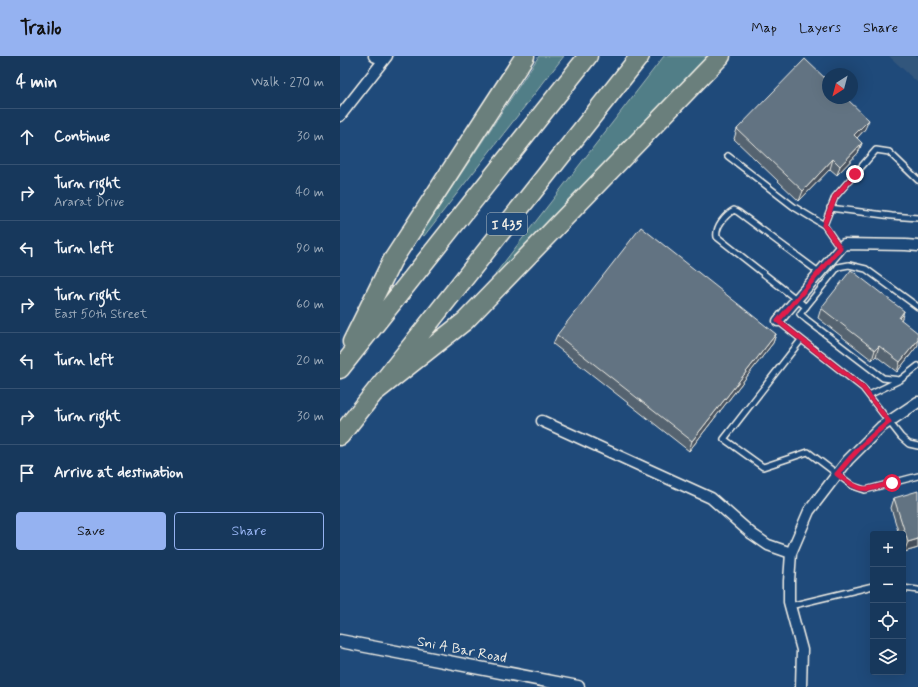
<!DOCTYPE html>
<meta charset="utf-8">
<style>
body{margin:0;font-family:Mynerve,sans-serif;background:#203f62;color:#f1f3f6}
.controls{position:absolute;right:12px;bottom:12px;display:grid;overflow:hidden;border-radius:4px;box-shadow:0 4px 16px #0002}
.controls button{width:36px;height:36px;display:grid;place-items:center;padding:0;border:0;border-bottom:1px solid #365272;background:#17385c;color:#f1f3f6;font:20px sans-serif}
.compass{position:absolute;left:482px;top:12px;width:36px;height:36px;border-radius:50%;background:#17385c;box-shadow:0 4px 16px #0002;rotate:216deg}
.stop{position:absolute;width:12px;height:12px;margin:-9px;border:3px solid #e11d48;border-radius:50%;background:#fff}
.stop.end{background:#e11d48;border-color:#fff;box-shadow:0 1px 4px #0008}
.list{margin:0;padding:0;list-style:none}
h2{display:flex;justify-content:space-between;align-items:center;height:52px;margin:0;padding:0 16px;font-size:17px}
h2 small{font-size:13px;font-weight:400;color:#9eacbb}
.list li{display:grid;grid-template-columns:26px 1fr auto;gap:12px;align-items:center;box-sizing:border-box;height:56px;padding:0 16px;border-top:1px solid #365272}
.list b{display:block;font-size:15px;white-space:nowrap}
.list p{margin:0;font-size:13px;white-space:nowrap;color:#9eacbb}
.list em{font-size:13px;font-style:normal;color:#9eacbb}
.actions{display:flex;gap:8px;padding:12px 16px}
.actions a{flex:1;padding:9px 0;border:1px solid #95b2f1;border-radius:4px;text-align:center;font-size:14px;color:#95b2f1}
.actions .main{background:#95b2f1;color:#111}
.icon{flex:none;width:22px;height:22px;fill:none;stroke:currentColor;stroke-width:2;stroke-linecap:round;stroke-linejoin:round}
.map{position:relative;flex:none;width:578px;height:631px;overflow:hidden}
header{display:flex;align-items:center;gap:24px;box-sizing:border-box;height:56px;padding:0 20px;background:#95b2f1;color:#111}
header strong{font-size:19px}
nav{display:flex;gap:22px;margin-inline-start:auto;font-size:14px}
main{display:flex}
aside{flex:1;background:#17385c}
.map>svg:first-child{display:block}
</style>
<header>
<strong>Trailo</strong>
<nav><a>Map</a><a>Layers</a><a>Share</a></nav>
</header>
<main>
<aside>
<h2>4 min<small>Walk · 270 m</small></h2>
<ul class="list">
<li><svg class="icon" aria-label="ahead" viewBox="0 0 24 24"><path d="M12 20V5M6 11l6-6 6 6"/></svg><div><b>Continue</b></div><em>30 m</em></li>
<li><svg class="icon" aria-label="right" viewBox="0 0 24 24"><path d="M7 20v-9h11M14 6l5 5-5 5"/></svg><div><b>Turn right</b><p>Ararat Drive</p></div><em>40 m</em></li>
<li><svg class="icon" aria-label="left" viewBox="0 0 24 24"><path d="M17 20v-9H6M10 6l-5 5 5 5"/></svg><div><b>Turn left</b></div><em>90 m</em></li>
<li><svg class="icon" aria-label="right" viewBox="0 0 24 24"><path d="M7 20v-9h11M14 6l5 5-5 5"/></svg><div><b>Turn right</b><p>East 50th Street</p></div><em>60 m</em></li>
<li><svg class="icon" aria-label="left" viewBox="0 0 24 24"><path d="M17 20v-9H6M10 6l-5 5 5 5"/></svg><div><b>Turn left</b></div><em>20 m</em></li>
<li><svg class="icon" aria-label="right" viewBox="0 0 24 24"><path d="M7 20v-9h11M14 6l5 5-5 5"/></svg><div><b>Turn right</b></div><em>30 m</em></li>
<li><svg class="icon" aria-label="arrive" viewBox="0 0 24 24"><path d="M6 21V4h12l-3 4 3 4H6"/></svg><div><b>Arrive at destination</b></div></li>
</ul>
<div class="actions"><a class="main">Save</a><a>Share</a></div>
</aside>
<div class="map">
<svg width="578" height="631" viewBox="0 0 578 631">
<rect width="100%" height="100%" fill="#1f4a7a"/>
<filter id="ink" filterUnits="userSpaceOnUse"><feTurbulence type="fractalNoise" baseFrequency=".025" numOctaves="2"/><feDisplacementMap in="SourceGraphic" scale="8" xChannelSelector="R" yChannelSelector="G"/><feConvolveMatrix kernelMatrix="1 2 1 2 8 2 1 2 1" color-interpolation-filters="sRGB"/></filter>
<g filter="url(#ink)">
<path fill="#33567c" d="M549,0H578V27Z"/>
<path fill="#517e87" stroke="#a2b8b8" d="M199,0H224L84,180L81,178Z
M324,0H370L160,222L155,218Z"/>
<g fill="none" stroke-linecap="round" stroke-linejoin="round">
<defs>
<path id="service" d="M388,100L454,151L484,169L500,192
M490,152L552,160L578,162
M484,169L495,141L536,94L549,96L578,124
M466,251L377,181C375,171 385,159 394,154L398,156L480,217
M438,265L523,332L561,381L569,388L578,390
M461,284L384,383L423,411L468,396L513,430L525,434L578,420
M560,324L543,322L467,264L460,258L498,211L509,209L526,213L578,251
M529,339L560,324L578,310
M563,532L578,534
M450,550L533,530"/>
<path id="minor" d="M34,0L43,4
M0,60L47,0
M438,265L504,188L566,189L578,190
M202,365L371,442L412,478L428,489L451,497
M461,631L462,594L449,546V525L451,497L469,455L508,404L541,371L578,346"/>
<path id="tertiary" d="M0,585L238,631"/>
<path id="motorway" d="M12,286L52,205L185,0
M0,313L248,0
M34,337L125,265L381,0
M0,380L300,0"/>
</defs>
<use href="#service" stroke="#f4f1e8" stroke-width="8"/>
<use href="#minor" stroke="#f4f1e8" stroke-width="13"/>
<use href="#tertiary" stroke="#f4f1e8" stroke-width="15"/>
<use href="#motorway" stroke="#f4f1e8" stroke-width="21"/>
<use href="#service" stroke="#1f4a7a" stroke-width="5"/>
<use href="#minor" stroke="#1f4a7a" stroke-width="10"/>
<use href="#tertiary" stroke="#1f4a7a" stroke-width="12"/>
<use href="#motorway" stroke="#6b7f7c" stroke-width="18"/>
</g>
<path fill="#546370" stroke="#f4f1e8" d="M397,73H525L517,82L522,87L518,97L497,119L490,113L459,145L394,83Z
M481,252L564,255L561,264L578,289L557,316L536,300L532,304L478,262Z
M436,278L433,287L349,395L213,288L217,279Z
M554,442L578,492L564,496L563,492V478H559L551,452Z"/>
<path fill="#45505b" stroke="#f4f1e8" d="M529,64L525,73L511,89L514,79Z
M522,87L518,97L497,119L500,110Z
M493,103L490,113L459,145L463,135Z
M564,255L561,265L559,262Z
M436,278L433,287L349,395L352,385Z
M578,284V289L557,316L560,306Z
M539,290L536,300L532,304L535,294Z
M578,483V492L564,496L568,486Z"/>
<path fill="#627382" stroke="#f4f1e8" d="M465,3L488,25V42H506L529,64L514,79L522,87L500,110L493,103L463,135L397,73Z
M301,171L436,278L352,385L217,279Z
M511,214L564,255L559,262L578,277V284L560,306L539,290L535,294L481,252Z
M578,435V483L568,486L554,442Z"/>
</g>
<g fill="none" stroke-linecap="round" stroke-linejoin="round" filter="url(#ink)">
<path stroke="#e11d48" stroke-width="5" d="M515,118L495,141L484,169L500,192L438,265L523,332L549,366C530,380 512,399 497,418C522,437 522,435 552,427"/>
</g>
<g text-anchor="middle" stroke-width="3" stroke-linejoin="round" paint-order="stroke">
<rect fill="#1f4a7a" stroke="#b4bfc7" stroke-width="1" x="147" y="157" width="40" height="22" rx="3"/>
<g font-size="13" font-weight="bold" fill="#f4f1e8">
<text x="167" y="173">I 435</text>
</g>
<g font-size="14" fill="#f4f1e8" stroke="#1f4a7a">
<text transform="translate(122 593) rotate(11)" y="5">Sni A Bar Road</text>
</g>
</g>
</svg>
<div class="controls">
<button>+</button>
<button>−</button>
<button><svg class="icon" aria-label="locate" viewBox="0 0 24 24"><circle cx="12" cy="12" r="6"/><path d="M12 2v4M12 18v4M2 12h4M18 12h4"/></svg></button>
<button><svg class="icon" aria-label="layers" viewBox="0 0 24 24"><path d="M12 4l9 5-9 5-9-5zM3 14l9 5 9-5"/></svg></button>
</div>
<svg class="compass" viewBox="-18 -18 36 36"><path d="M0-13l5 13h-10z" fill="#e53935"/><path d="M0 13l5-13h-10z" fill="#9eacbb"/></svg>
<div class="stop" style="left:552px;top:427px"></div>
<div class="stop end" style="left:515px;top:118px"></div>
</div>
</main>
